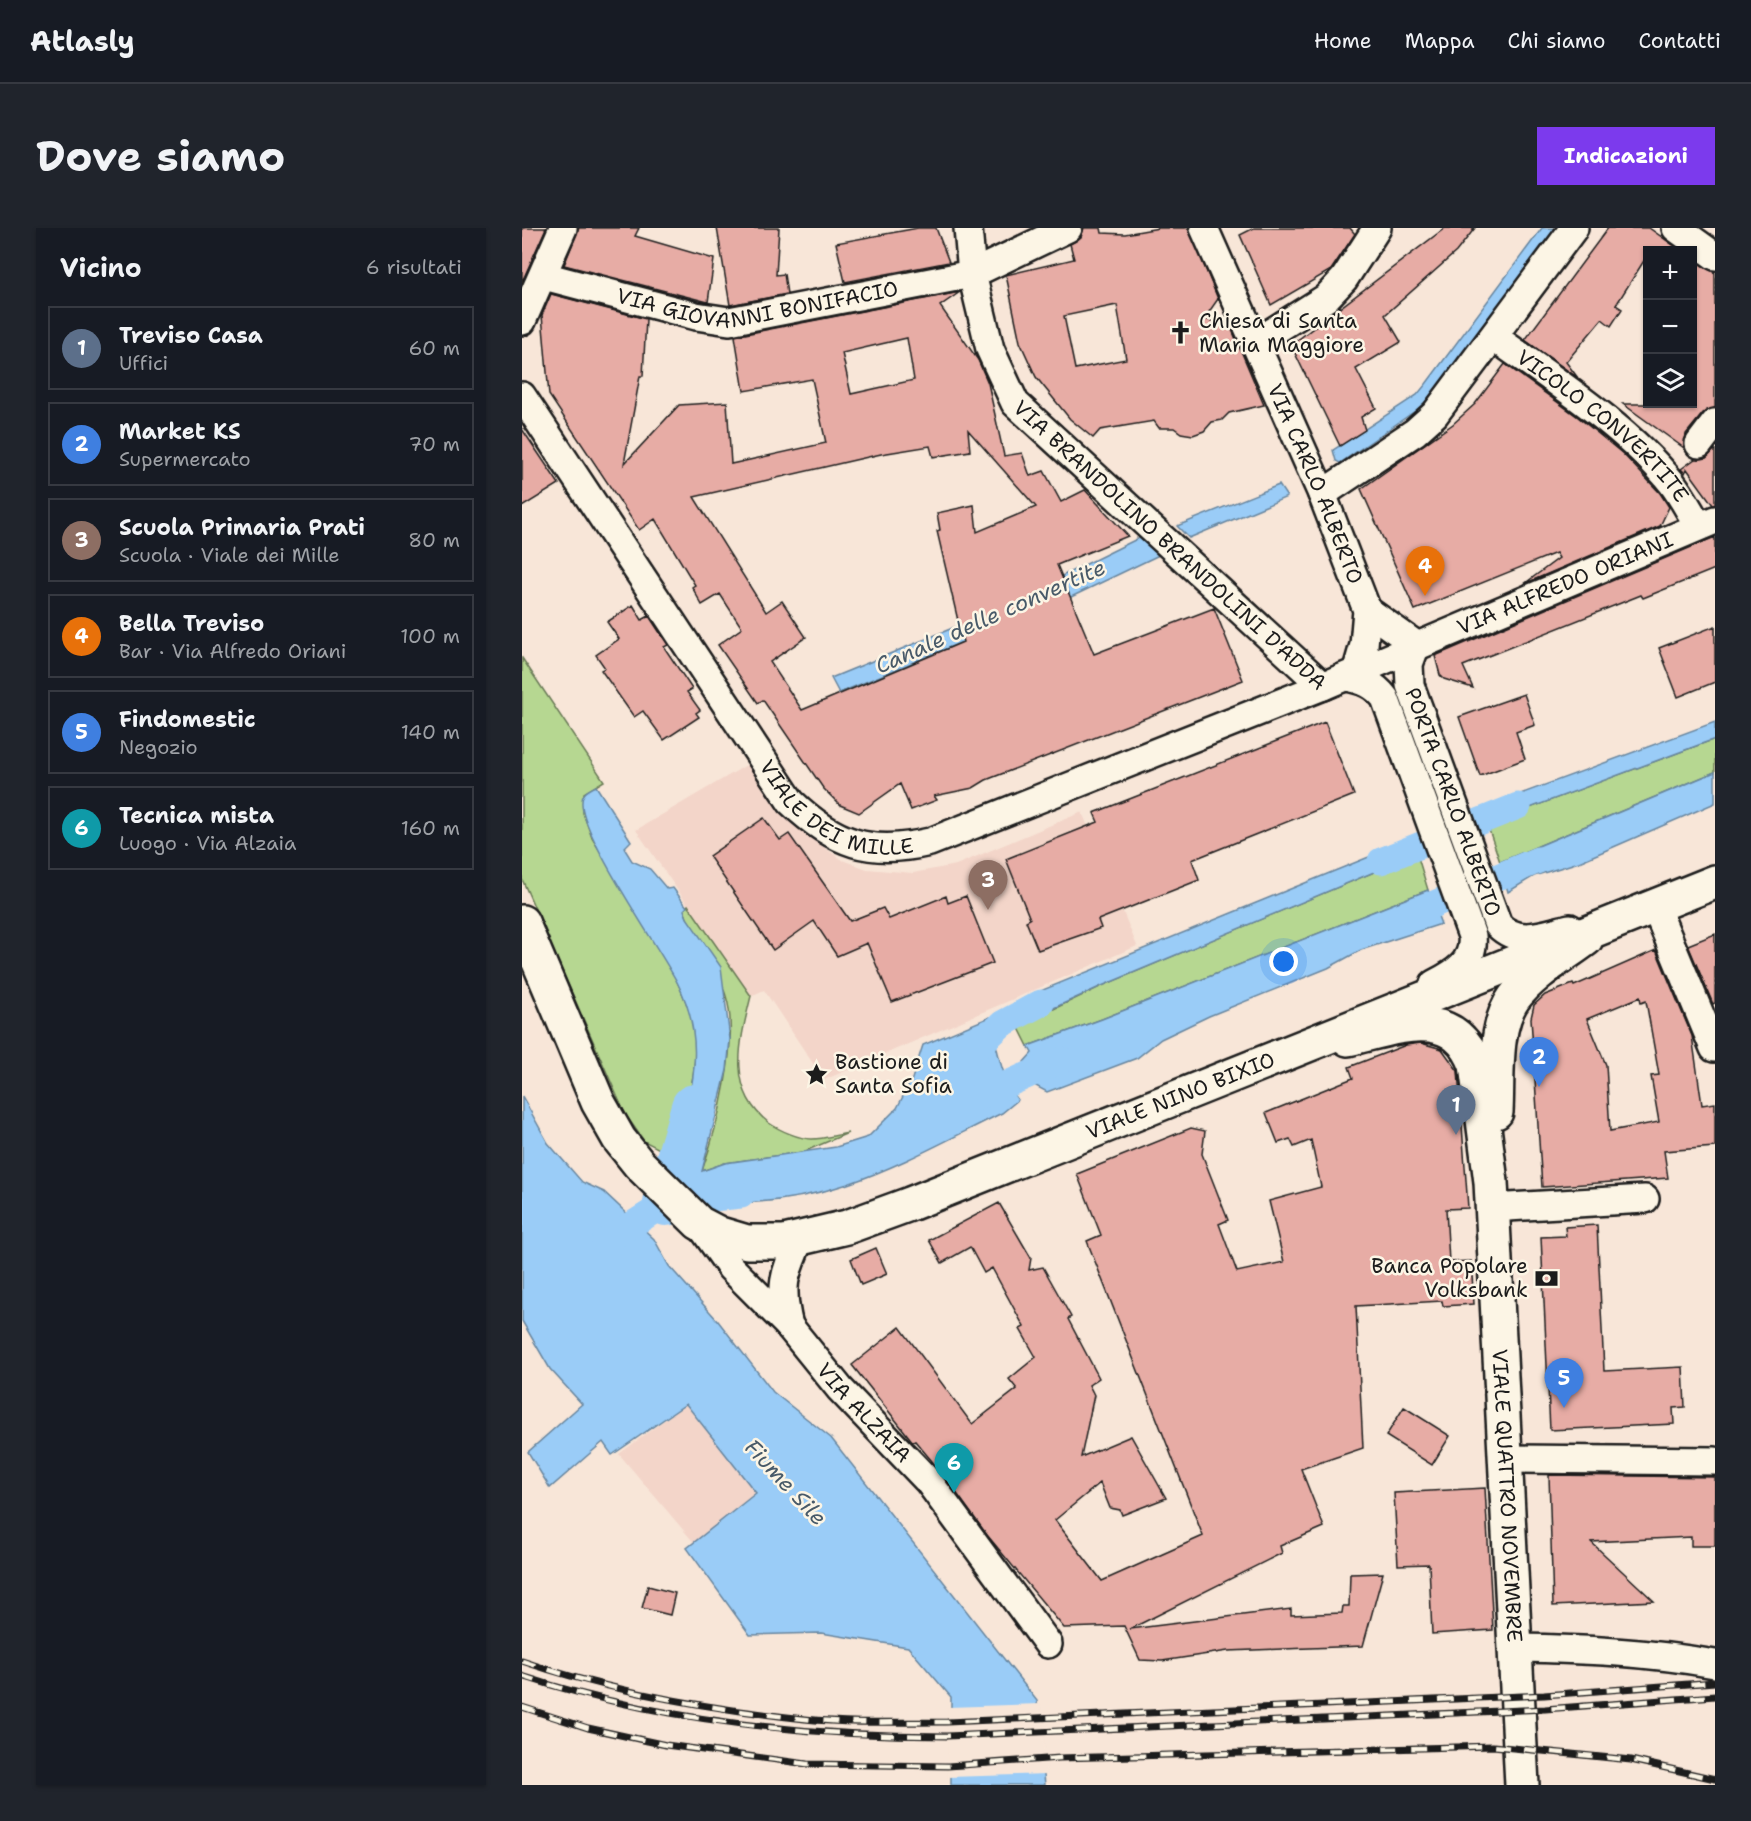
<!DOCTYPE html>
<html lang="it">
<meta charset="utf-8">
<style>
body{margin:0;font-family:"Shantell Sans",sans-serif;background:#20242c;color:#f1f3f6}
.controls{position:absolute;right:18px;top:18px;display:grid;overflow:hidden;border-radius:0px;box-shadow:0 2px 4px #0004}
.controls button{width:54px;height:54px;display:grid;place-items:center;padding:0;border:0;border-bottom:2px solid #363941;background:#171b24;color:#f1f3f6;font:30px sans-serif}
.you{position:absolute;left:762px;top:734px;width:21px;height:21px;margin:-15px;border:4px solid #fff;border-radius:50%;background:#1a73e8;box-shadow:0 0 0 9px #1a73e833}
.badge{display:grid;place-items:center;width:39px;height:39px;border-radius:50%;background:#7c3aed;color:#fff;font-size:20px;font-weight:700}
.pin{position:absolute;translate:-50% -50px;filter:drop-shadow(0 2px 3px #0008)}
.pin::after{content:'';position:absolute;top:32px;width:21px;height:18px;background:inherit;clip-path:polygon(0 0,100% 0,50% 100%)}
.list{margin:0;padding:0;list-style:none}
h2{display:flex;justify-content:space-between;align-items:center;height:78px;margin:0;padding:0 24px;font-size:26px}
h2 small{font-size:20px;font-weight:400;color:#9ea1a6}
.list li{display:grid;grid-template-columns:39px 1fr auto;gap:18px;align-items:center;box-sizing:border-box;height:84px;margin:0 12px 12px;padding:0 12px;border:2px solid #363941;border-radius:0px}
.list b{display:block;font-size:22px;white-space:nowrap}
.list p{margin:0;font-size:20px;white-space:nowrap;color:#9ea1a6}
.list em{font-size:20px;font-style:normal;color:#9ea1a6}
.icon{flex:none;width:33px;height:33px;fill:none;stroke:currentColor;stroke-width:2;stroke-linecap:round;stroke-linejoin:round}
.map{position:relative;flex:none;width:1193px;height:1557px;overflow:hidden;border-radius:0px}
header{display:flex;align-items:center;gap:36px;box-sizing:border-box;height:84px;padding:0 30px;background:#171b24;border-bottom:2px solid #363941}
header strong{font-size:28px}
nav{display:flex;gap:33px;margin-inline-start:auto;font-size:21px}
.intro{display:flex;align-items:center;justify-content:space-between;box-sizing:border-box;height:144px;padding:0 36px}
h1{margin:0;font-size:42px}
.button{padding:15px 27px;border-radius:0px;background:#7c3aed;color:#fff;font-size:21px;font-weight:700}
main{display:flex;gap:36px;padding:0 36px}
aside{flex:1;background:#171b24;border-radius:0px;box-shadow:0 2px 4px #0004}
.map>svg:first-child{display:block}
</style>
<header>
<strong>Atlasly</strong>
<nav><a>Home</a><a>Mappa</a><a>Chi siamo</a><a>Contatti</a></nav>
</header>
<div class="intro"><h1>Dove siamo</h1><a class="button">Indicazioni</a></div>
<main>
<aside>
<h2>Vicino<small>6 risultati</small></h2>
<ul class="list">
<li><span class="badge" style="background:#5c6f8a">1</span><div><b>Treviso Casa</b><p>Uffici</p></div><em>60 m</em></li>
<li><span class="badge" style="background:#3f7fe0">2</span><div><b>Market KS</b><p>Supermercato</p></div><em>70 m</em></li>
<li><span class="badge" style="background:#8d6e63">3</span><div><b>Scuola Primaria Prati</b><p>Scuola · Viale dei Mille</p></div><em>80 m</em></li>
<li><span class="badge" style="background:#e8710a">4</span><div><b>Bella Treviso</b><p>Bar · Via Alfredo Oriani</p></div><em>100 m</em></li>
<li><span class="badge" style="background:#3f7fe0">5</span><div><b>Findomestic</b><p>Negozio</p></div><em>140 m</em></li>
<li><span class="badge" style="background:#0f9aa8">6</span><div><b>Tecnica mista</b><p>Luogo · Via Alzaia</p></div><em>160 m</em></li>
</ul>
</aside>
<div class="map">
<svg width="1193" height="1557" viewBox="0 0 1193 1557">
<rect width="100%" height="100%" fill="#f8e6d8"/>
<filter id="ink" filterUnits="userSpaceOnUse"><feTurbulence type="fractalNoise" baseFrequency=".0167" numOctaves="2"/><feDisplacementMap in="SourceGraphic" scale="12" xChannelSelector="R" yChannelSelector="G"/><feConvolveMatrix kernelMatrix="1 2 1 2 8 2 1 2 1" color-interpolation-filters="sRGB"/></filter>
<g filter="url(#ink)">
<path fill="#f3d5c9" d="M228,535L260,583L289,610L320,632L345,641L391,645L434,637L560,584L615,718L302,852L242,762L229,768L114,602Z
M164,1176L236,1268L174,1317L97,1226Z"/>
<path fill="#b6d791" stroke="#697a56" stroke-width="1.5" d="M0,430L82,553L62,565L61,585L70,610C98,656 172,761 173,812C175,851 162,890 149,927L122,913L103,886L0,651Z
M1193,511V544L978,634L965,596Z
M895,626L906,662L580,791L506,818L496,798L582,757Z
M166,677L229,768C218,813 204,862 247,895C257,902 277,911 290,911C301,911 314,907 326,905L281,924L203,935L180,943C195,900 218,812 204,768C196,741 178,715 165,690L162,682Z"/>
<path fill="#9accf7" stroke="#68869f" stroke-width="1.5" d="M1020,0H1039L914,164L893,183L818,235L814,233L811,222L895,167L904,156Z
M757,257L765,269L667,310L655,298Z
M617,310L637,327L549,369L317,465L309,450L455,390Z
M1193,494V511L1182,515L965,596L958,581Z
M1193,544V575L1057,634L1012,648L986,664L978,634Z
M74,558L109,613L102,620L110,633L128,641L145,661L151,660L165,679L162,682L165,690L199,739L208,811L205,842L180,943L203,935L314,919L346,909L375,880L390,851L401,817L468,789C474,815 479,851 496,872L480,885C384,932 306,981 195,974L190,977C180,967 154,946 150,934C146,922 157,906 160,895C176,846 179,800 155,754C136,718 58,606 60,574C60,564 67,562 74,558Z
M891,611L895,626L582,757L488,800L484,787L500,779L506,768Z
M906,662L919,696L839,722L806,740L687,788L639,811L615,830L525,864L512,857L502,834L510,825L506,818L580,791Z
M0,868L26,915L60,954L82,964L132,1011L147,1038L196,1093L251,1164L309,1210L515,1473L523,1557H429V1469L386,1419L299,1405L228,1407L165,1320L234,1265L164,1176L90,1227L81,1214L28,1260L6,1224L60,1176L28,1141L0,1093Z"/>
<path fill="#f8e6d8" d="M518,1476L525,1546L426,1549V1479Z"/>
<g fill="none" stroke-linecap="round" stroke-linejoin="round">
<path stroke="#9accf7" stroke-width="27" d="M859,633L996,578
M877,691L1016,632
M446,828L480,796L519,775
M454,870L540,832
M83,1014L144,975L219,967"/>
<path stroke="#9accf7" stroke-width="46" d="M144,975L172,879"/>
</g>
<path fill="#e7aca5" stroke="#1c1c1c" stroke-width="1.5" fill-rule="evenodd" d="M0,0H24L0,54Z
M57,0H117L113,8L192,31L186,74L42,37Z
M195,0H257L254,47L262,46L265,66L208,77Z
M396,0H414L427,34L323,54L314,15Z
M562,0H579L580,5L603,6L637,0H667L696,71L682,91L708,97L742,177L707,185L700,192L690,194L682,203L671,207L659,205L652,200H637L632,193L578,202L571,210L548,191L514,149L498,114L484,47L552,31L548,16L559,9ZM595,77L604,131L553,141L542,88Z
M732,0H828L833,6L809,42L749,77L718,7Z
M923,0H953L934,24L863,87L879,114L834,141L854,180L839,189L843,202L818,218L769,117Z
M1086,0H1127L1158,22H1125V28L1094,77L1100,81L1089,98L1080,91L1044,134L1056,150L1003,112Z
M1170,31L1193,45V180L1181,185L1164,206L1162,220L1101,176H1170Z
M438,64L418,78L456,132L466,155L482,228L500,225L508,248L522,243L539,274L563,262L606,308L535,337L572,426L692,380L721,452L464,552L451,560L412,568L415,572L389,582L378,556L337,585L318,577L301,560L241,472L236,475L196,417L220,400L198,366L180,377L170,359L173,357L133,291L117,302L27,167L20,87L29,66L124,91L121,148H118L102,236L157,177L205,174L209,236L304,215L290,151L222,163L213,108ZM385,110L392,152L329,166L320,125ZM446,202L514,279L455,304L452,277L415,285L418,302L415,303L441,414L280,482L248,434L284,409L260,373L244,384L172,269L359,226L408,218L411,229L448,223Z
M983,136L1056,189L1101,226L1138,265L1147,279L1138,298L1002,356L1037,330L1034,325L893,382L839,261L931,196L953,176Z
M0,201L37,256L0,279Z
M1193,221V277H1191L1165,241L1163,245L1159,241L1173,231L1184,230Z
M1193,309V341L1121,370L1119,367L941,438L951,460L922,451L918,447L913,428Z
M111,377L120,392L127,388L146,417L142,419L170,461L165,464L178,482L174,485L177,489L142,512L121,483L112,489L79,442L83,440L74,427L97,411L85,394Z
M1193,398V454L1156,469L1137,420Z
M1002,466L1013,497L994,504L1003,531L958,548L937,489Z
M803,494L832,567L670,632L677,652L576,692L579,700L516,722L504,693L508,691L484,631L576,594L572,585Z
M242,590L258,612L267,606L328,693L361,680L367,691L424,668L426,675L444,668L471,735L370,774L345,715L315,728L292,693L251,722L187,628Z
M1193,706V775L1191,776L1166,717Z
M1134,722L1170,808L1180,877L1193,875V919L1142,923L1146,950L1020,959L1009,790L1012,777L1023,767L1051,756L1052,758ZM1118,769L1119,775L1124,773L1137,847L1129,848L1137,894L1088,903L1084,837L1065,791Z
M899,815L920,821L936,843L946,980L924,981L927,1034L949,1033L952,1076L921,1078L920,1073L834,1078L841,1220L779,1241L802,1299L758,1318L760,1325L608,1401L769,1381V1387L820,1385L821,1378H827L828,1346L861,1345L841,1418L706,1423L640,1433L618,1432L602,1398L542,1400L465,1307L420,1245L393,1213L391,1214L330,1137L378,1099L450,1196L495,1161L487,1151L514,1129L498,1101L502,1099L470,1040L462,1045L448,1019L420,1035L407,1012L477,975L509,1030L507,1042L521,1039L549,1089L546,1091L577,1150L567,1157L572,1167L559,1229L609,1208L644,1270L600,1287L598,1282L588,1280L578,1255L533,1292L580,1353L681,1308L565,1013L579,1007L555,946L669,900L683,903L680,926L706,992L697,996L715,1044L762,1034L747,973L799,959L789,912L772,919L768,911L756,915L744,885L831,850L827,839L884,817Z
M1075,997L1082,1143L1161,1139L1163,1179L1151,1180L1152,1196L1028,1202L1019,1009L1044,1008L1043,999Z
M354,1020L365,1046L339,1057L329,1031Z
M882,1179L928,1208L910,1237L864,1208Z
M1027,1247L1193,1249V1318H1169V1309L1069,1314L1132,1373L1031,1378Z
M963,1260L971,1402L910,1406L907,1336L876,1337L872,1265Z
M126,1358L153,1365L148,1387L120,1380Z"/>
<g fill="none" stroke-linecap="round" stroke-linejoin="round">
<defs>
<g id="street">
<path id="s1" d="M446,0L450,46L468,121L493,175L801,458L1193,292"/>
<path id="s2" d="M682,0L800,266L845,382L842,417L834,445"/>
<path d="M1154,0L1193,28"/>
<path id="s3" d="M22,48L174,88L207,93L450,46L546,0"/>
<path d="M0,93L41,0"/>
<path id="s4" d="M972,109C1030,151 1105,199 1150,255C1160,268 1168,284 1177,298"/>
<path d="M734,114L804,70L822,51L855,0"/>
<path id="s5" d="M0,168L269,574C313,616 348,628 408,614L801,458"/>
<path d="M1177,216L1193,195"/>
<path d="M800,266L893,204L913,186L1052,0"/>
<path d="M845,382L894,417"/>
<path id="s6" d="M894,417L887,436L888,457L976,697C997,718 1022,706 1048,700"/>
<path d="M824,449C841,452 852,456 863,470L950,708C953,734 933,745 912,756"/>
<path d="M1133,678L1192,820"/>
<path d="M970,980L1123,971"/>
<path id="s7" d="M177,995L209,1040L267,1098L318,1161L407,1254L526,1416"/>
<path d="M267,1098C257,1057 262,1047 278,1010"/>
<path d="M983,1231L1193,1233"/>
<path d="M992,1420C1060,1421 1126,1424 1193,1436"/>
</g>
<g id="secondary">
<path id="s8" d="M826,811C874,800 931,775 954,837L969,954L1000,1557"/>
<path d="M974,884C976,849 971,799 992,770C1010,746 1040,729 1064,711"/>
</g>
<g id="primary">
<path id="s9" d="M0,694L76,874L97,911L117,936L177,995L198,1006L225,1014H262L325,999L388,976L1193,654"/>
</g>
</defs>
<use href="#street" stroke="#1c1c1c" stroke-width="32"/>
<use href="#secondary" stroke="#1c1c1c" stroke-width="38"/>
<use href="#primary" stroke="#1c1c1c" stroke-width="38"/>
<use href="#street" stroke="#fcf5e5" stroke-width="27"/>
<use href="#secondary" stroke="#fcf5e5" stroke-width="33"/>
<use href="#primary" stroke="#fcf5e5" stroke-width="33"/>
<defs>
<path id="rail" d="M0,1433C90,1464 189,1481 283,1491C330,1496 378,1494 425,1494L1022,1467L1193,1454
M0,1448C137,1493 282,1508 425,1508L1023,1481L1193,1468
M0,1479L66,1500L144,1517L285,1536L426,1538L538,1530L971,1518L1109,1532L1193,1551"/>
</defs>
<use href="#rail" stroke="#1c1c1c" stroke-width="7"/>
<use href="#rail" stroke="#fcf5e5" stroke-width="4.5" stroke-dasharray="14" stroke-linecap="butt"/>
</g>
</g>
<defs>
<symbol id="church-bare" viewBox="-9 -9 18 18"><path d="M-1.2-6h2.4v3.5h3.3v2.4h-3.3V6h-2.4V-.1h-3.3v-2.4h3.3Z" fill="#1c1c1c" stroke="#fcf5e5" stroke-width="2.5" paint-order="stroke"/></symbol>
<symbol id="sight-bare" viewBox="-9 -9 18 18"><path d="M0-6L1.8-2.2L6-1.7L2.9 1.2L3.7 5.4L0 3.3L-3.7 5.4L-2.9 1.2L-6-1.7L-1.8-2.2Z" fill="#1c1c1c" stroke="#fcf5e5" stroke-width="2.5" paint-order="stroke"/></symbol>
<symbol id="bank-bare" viewBox="-9 -9 18 18"><path d="M-6-4H6V4H-6ZM0-2.3a2.3 2.3 0 1 0 0 4.6a2.3 2.3 0 1 0 0-4.6Z" fill="#1c1c1c" stroke="#fcf5e5" stroke-width="2.5" paint-order="stroke"/></symbol>
</defs>
<g fill-rule="evenodd">
<use href="#church-bare" x="642" y="88" width="33" height="33"/>
<use href="#sight-bare" x="278" y="830" width="33" height="33"/>
<use href="#bank-bare" x="1008" y="1034" width="33" height="33"/>
</g>
<g text-anchor="middle" stroke-width="5" stroke-linejoin="round" paint-order="stroke">
<g font-size="21" fill="#1c1c1c" stroke="#fcf5e5">
<text dy="7" stroke="none"><textPath href="#s3" startOffset="219">VIA GIOVANNI BONIFACIO</textPath></text>
<text dy="7" stroke="none"><textPath href="#s4" startOffset="141">VICOLO CONVERTITE</textPath></text>
<text dy="7" stroke="none"><textPath href="#s2" startOffset="279">VIA CARLO ALBERTO</textPath></text>
<text dy="7" stroke="none"><textPath href="#s1" startOffset="393">VIA BRANDOLINO BRANDOLINI D'ADDA</textPath></text>
<text dy="7" stroke="none"><textPath href="#s1" startOffset="864">VIA ALFREDO ORIANI</textPath></text>
<text dy="7" stroke="none"><textPath href="#s5" startOffset="531">VIALE DEI MILLE</textPath></text>
<text dy="7" stroke="none"><textPath href="#s6" startOffset="166">PORTA CARLO ALBERTO</textPath></text>
<text dy="7" stroke="none"><textPath href="#s9" startOffset="866">VIALE NINO BIXIO</textPath></text>
<text dy="7" stroke="none"><textPath href="#s7" startOffset="252">VIA ALZAIA</textPath></text>
<text dy="7" stroke="none"><textPath href="#s8" startOffset="580">VIALE QUATTRO NOVEMBRE</textPath></text>
</g>
<g font-size="21" fill="#1c1c1c" stroke="#fcf5e5" text-anchor="start">
<text x="677" y="100">Chiesa di Santa<tspan x="677" dy="24">Maria Maggiore</tspan></text>
<text x="313" y="841">Bastione di<tspan x="313" dy="24">Santa Sofia</tspan></text>
<text x="1006" y="1045" text-anchor="end">Banca Popolare<tspan x="1006" dy="24">Volksbank</tspan></text>
</g>
<g font-size="22" font-style="italic" fill="#485a69" stroke="#fcf5e5">
<text transform="translate(468 388) rotate(-24)" y="8">Canale delle convertite</text>
<text transform="translate(264 1254) rotate(47)" y="8">Fiume Sile</text>
</g>
</g>
</svg>
<div class="controls">
<button>+</button>
<button>−</button>
<button><svg class="icon" aria-label="layers" viewBox="0 0 24 24"><path d="M12 4l9 5-9 5-9-5zM3 14l9 5 9-5"/></svg></button>
</div>
<div class="you"></div>
<div class="pin badge" style="left:934px;top:907px;background:#5c6f8a">1</div>
<div class="pin badge" style="left:1017px;top:859px;background:#3f7fe0">2</div>
<div class="pin badge" style="left:466px;top:682px;background:#8d6e63">3</div>
<div class="pin badge" style="left:903px;top:368px;background:#e8710a">4</div>
<div class="pin badge" style="left:1042px;top:1180px;background:#3f7fe0">5</div>
<div class="pin badge" style="left:432px;top:1265px;background:#0f9aa8">6</div>
</div>
</main>
